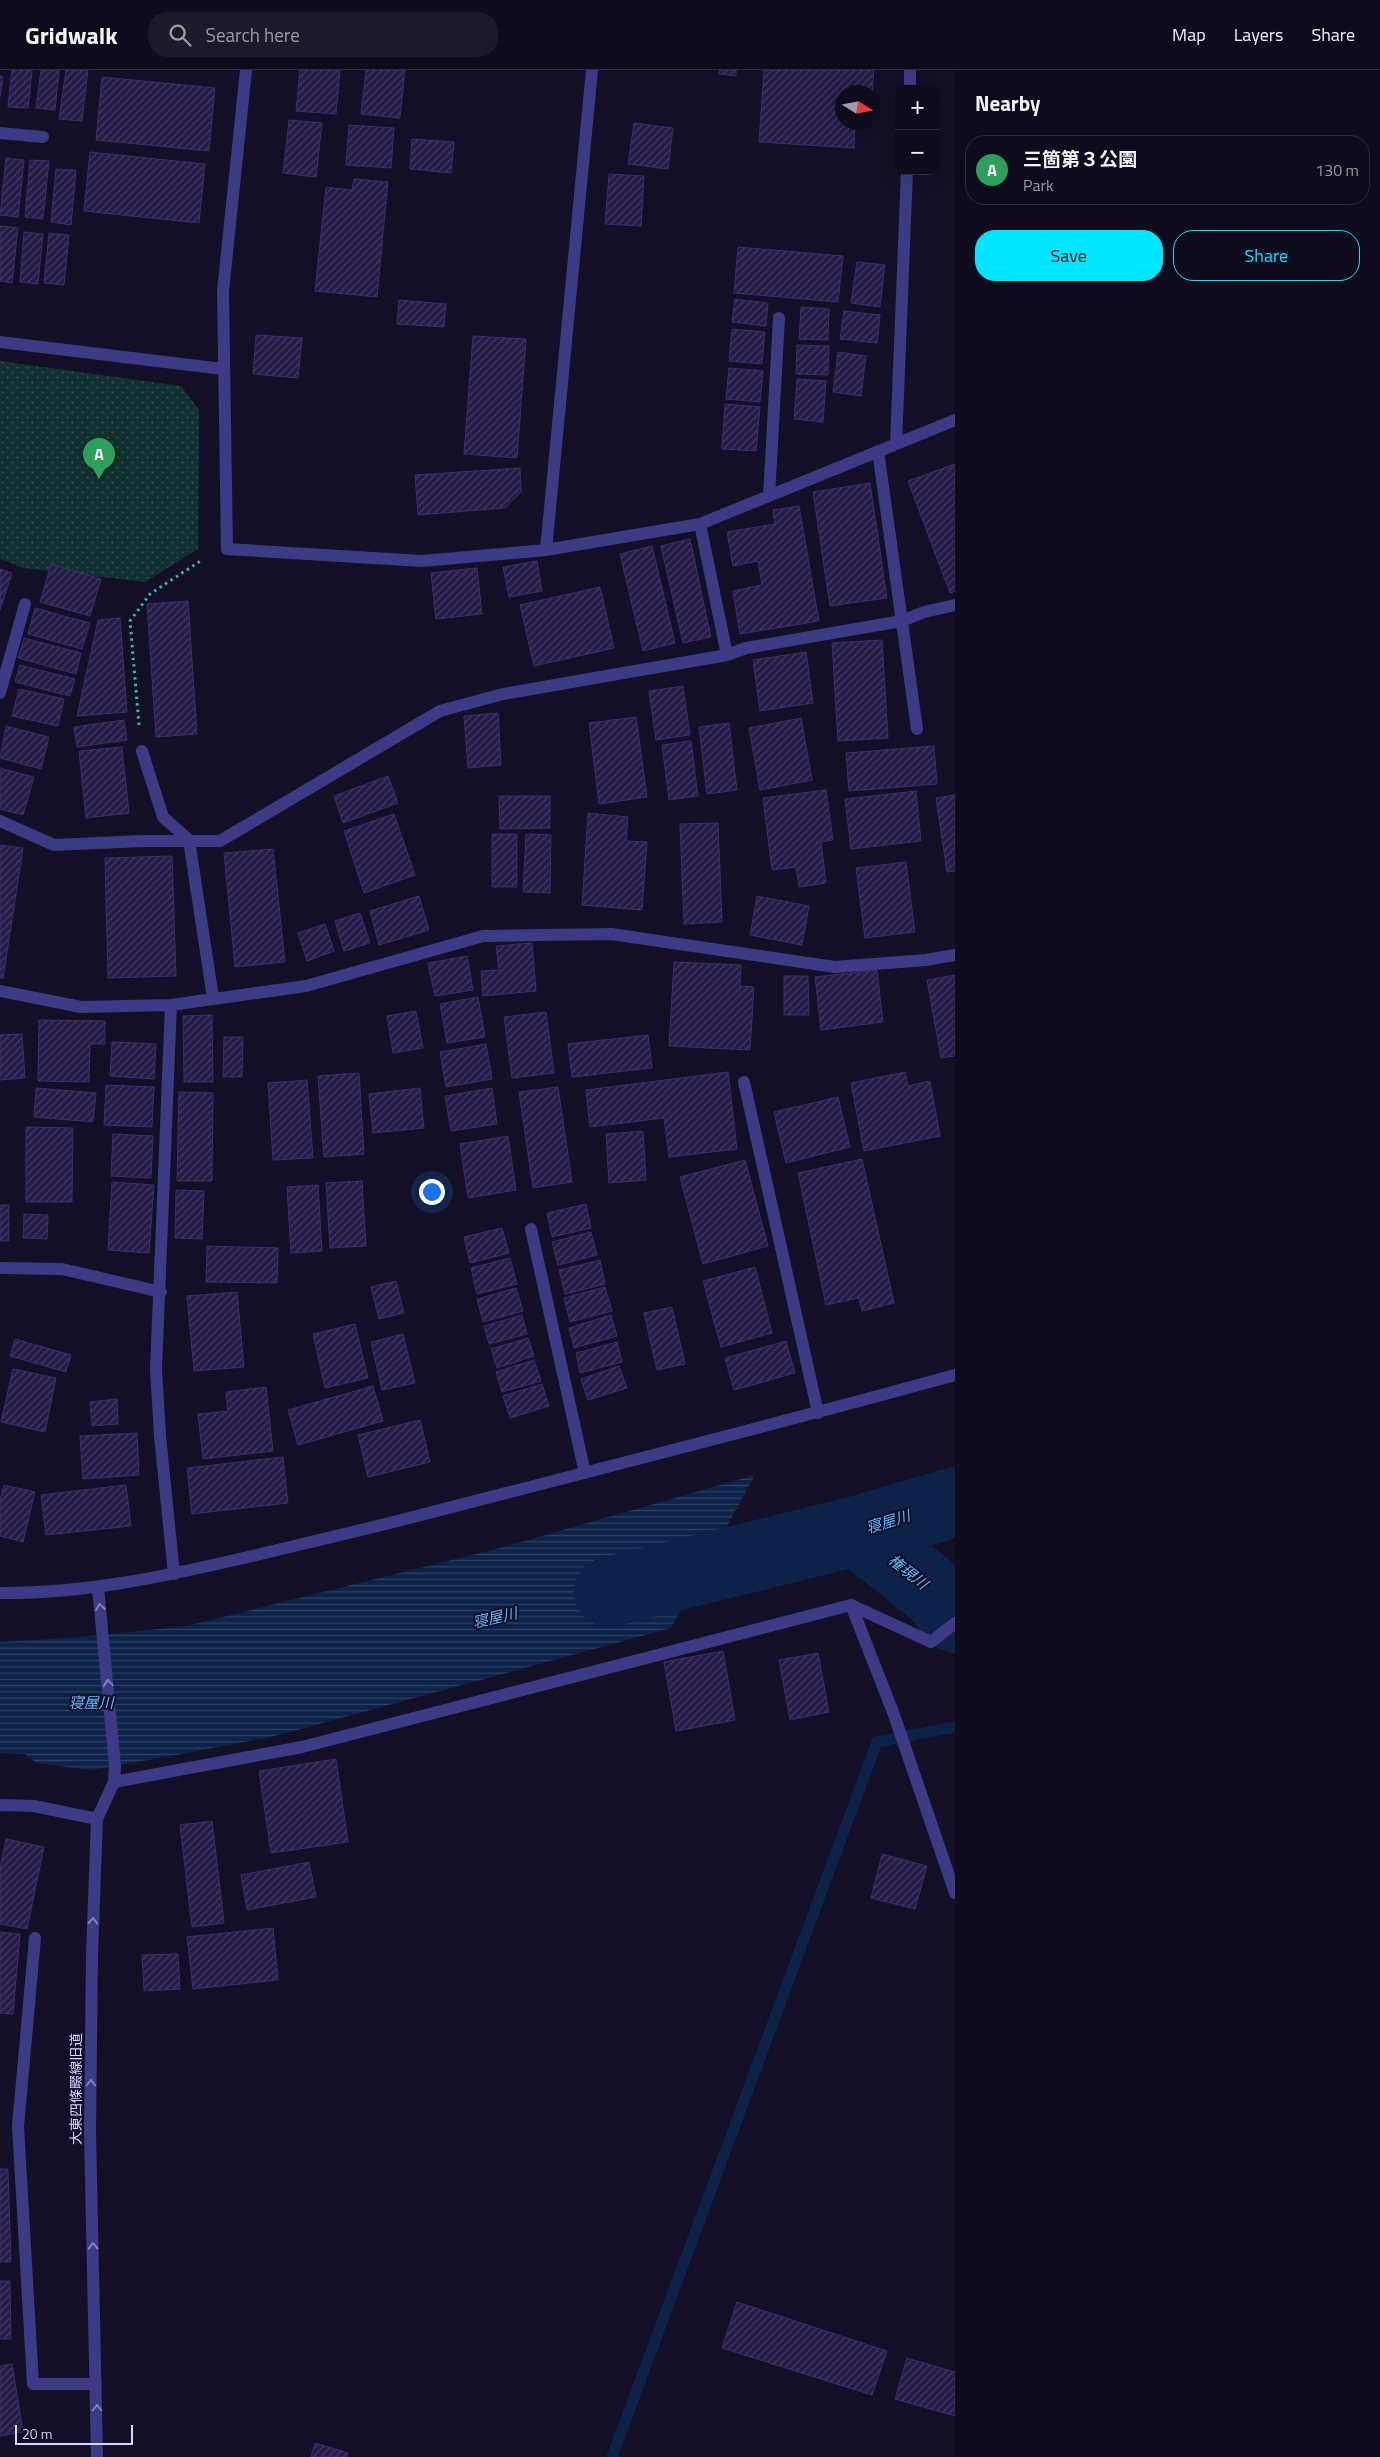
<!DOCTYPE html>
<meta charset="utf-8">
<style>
body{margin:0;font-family:"Titillium Web","Noto Sans JP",sans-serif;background:#1c1929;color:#f1f3f6}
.controls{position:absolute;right:15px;top:15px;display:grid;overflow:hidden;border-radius:10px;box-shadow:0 5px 20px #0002}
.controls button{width:45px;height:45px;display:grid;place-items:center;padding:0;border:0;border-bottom:1px solid #2e2b3b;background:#0e0b1c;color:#f1f3f6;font:25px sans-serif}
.compass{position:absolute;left:835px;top:15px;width:45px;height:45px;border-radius:50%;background:#0e0b1c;box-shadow:0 5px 20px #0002;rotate:101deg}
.scale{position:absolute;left:15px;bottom:12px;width:118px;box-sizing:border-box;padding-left:5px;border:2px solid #d9d4ff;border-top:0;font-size:14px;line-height:18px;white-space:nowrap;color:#d9d4ff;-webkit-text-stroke:4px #130f26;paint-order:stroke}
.you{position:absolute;left:431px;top:1121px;width:18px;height:18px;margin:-12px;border:4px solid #fff;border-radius:50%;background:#1a73e8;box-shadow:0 0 0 8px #1a73e833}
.badge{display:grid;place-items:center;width:32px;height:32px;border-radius:50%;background:#00e5ff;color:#fff;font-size:16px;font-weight:700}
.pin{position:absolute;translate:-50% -41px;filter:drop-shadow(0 1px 2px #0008)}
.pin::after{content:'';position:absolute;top:26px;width:18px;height:15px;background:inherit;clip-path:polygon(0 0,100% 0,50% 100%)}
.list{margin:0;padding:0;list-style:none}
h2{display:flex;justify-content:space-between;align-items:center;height:65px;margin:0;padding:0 20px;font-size:21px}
h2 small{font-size:16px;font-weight:400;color:#9b9ba3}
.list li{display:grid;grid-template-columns:32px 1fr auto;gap:15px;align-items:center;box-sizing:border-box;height:70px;margin:0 10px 10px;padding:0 10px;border:1px solid #2e2b3b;border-radius:20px}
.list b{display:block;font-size:19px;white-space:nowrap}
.list p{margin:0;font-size:16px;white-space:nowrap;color:#9b9ba3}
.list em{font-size:16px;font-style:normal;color:#9b9ba3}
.actions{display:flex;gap:10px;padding:15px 20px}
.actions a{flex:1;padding:11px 0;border:1px solid #00e5ff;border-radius:20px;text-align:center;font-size:18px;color:#00e5ff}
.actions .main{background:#00e5ff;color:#111}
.icon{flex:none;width:28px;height:28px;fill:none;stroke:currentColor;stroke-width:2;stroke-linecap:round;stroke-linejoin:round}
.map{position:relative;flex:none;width:955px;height:2387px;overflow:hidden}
header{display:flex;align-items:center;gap:30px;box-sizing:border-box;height:70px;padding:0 25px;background:#0e0b1c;border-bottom:1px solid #2e2b3b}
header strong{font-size:24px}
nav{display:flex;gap:28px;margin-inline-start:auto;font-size:18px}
.search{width:350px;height:45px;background:#1c1929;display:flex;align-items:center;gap:12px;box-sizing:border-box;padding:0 18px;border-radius:20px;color:#9b9ba3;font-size:19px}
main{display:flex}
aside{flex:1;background:#0e0b1c}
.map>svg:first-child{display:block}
</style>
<header>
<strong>Gridwalk</strong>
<div class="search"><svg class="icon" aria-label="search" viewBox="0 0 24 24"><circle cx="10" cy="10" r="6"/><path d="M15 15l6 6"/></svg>Search here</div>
<nav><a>Map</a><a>Layers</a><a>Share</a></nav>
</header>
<main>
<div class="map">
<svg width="955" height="2387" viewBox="0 0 955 2387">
<defs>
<pattern id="park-dots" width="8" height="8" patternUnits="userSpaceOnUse" patternTransform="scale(1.25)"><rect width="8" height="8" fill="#12302f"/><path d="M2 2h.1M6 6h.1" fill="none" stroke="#344d4e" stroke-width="1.8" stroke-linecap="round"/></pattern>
<pattern id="water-rules" width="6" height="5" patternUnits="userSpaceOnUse" patternTransform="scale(1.25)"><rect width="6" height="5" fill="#0c2248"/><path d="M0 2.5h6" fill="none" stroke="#2f4163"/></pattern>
<pattern id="building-hatch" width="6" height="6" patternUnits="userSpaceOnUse" patternTransform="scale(1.25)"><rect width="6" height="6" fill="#241b47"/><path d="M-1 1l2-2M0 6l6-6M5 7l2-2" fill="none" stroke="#433b63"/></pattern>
</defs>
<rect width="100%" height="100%" fill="#130f26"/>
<path fill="url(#park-dots)" d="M0,291L181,316L199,340L198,479L145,512L24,498L0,489Z"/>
<path fill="url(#water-rules)" d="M755,1405L671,1558L275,1666L182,1684L92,1700L36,1693L25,1684L0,1683V1572L82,1567L187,1556L500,1478Z"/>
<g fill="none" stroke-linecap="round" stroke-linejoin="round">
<path stroke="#0c2248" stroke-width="11" d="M612,2387L877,1672L955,1657"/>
<path stroke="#0c2248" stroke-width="70" d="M857,1461L937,1525L955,1548
M609,1522L857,1461L955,1432"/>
</g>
<path fill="url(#building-hatch)" stroke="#3b2d73" d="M12,0H32L28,38L8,37Z
M41,0H59L55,40L36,38Z
M66,0H88L82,51L59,49Z
M300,0H340L336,44L296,41Z
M366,0H405L400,48L361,44Z
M720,0H736V6L719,4Z
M764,0H874L872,22H842V52H855L854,78L759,72Z
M0,6L3,7L0,27Z
M102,7L215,18L209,81L96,70Z
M289,50L322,53L316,107L283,103Z
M634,53L673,58L668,99L628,94Z
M349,55L394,58L391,98L346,95Z
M412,69L454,72L451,103L410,99Z
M90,82L205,94L199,153L84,141Z
M6,88L24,90L18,147L0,145Z
M30,90L49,91L43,149L25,147Z
M56,99L76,100L71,155L51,152Z
M609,104L644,106L641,156L605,154Z
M354,109L388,112L377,227L315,221L326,117L352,120Z
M0,156L18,158L12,213L0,211Z
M24,162L43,164L38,214L20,212Z
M49,163L69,165L64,215L44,213Z
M738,177L843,186L838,232L734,223Z
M857,192L885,195L880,237L851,233Z
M735,229L768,233L766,256L732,252Z
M399,230L446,234L444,257L397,254Z
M801,237L829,239L828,270L799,269Z
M844,241L880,245L877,273L840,269Z
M732,259L765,262L762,294L729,291Z
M256,265L302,268L298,308L253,304Z
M473,266L526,269L517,388L464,384Z
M797,275L829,276L828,305L796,304Z
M838,282L866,286L861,326L833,322Z
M729,298L763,301L760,332L726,329Z
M797,309L826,311L823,352L794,349Z
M725,334L760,337L756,381L722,379Z
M955,394V521L950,523L908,411Z
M520,398L521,422L505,438L418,445L415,405Z
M870,413L887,528L830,536L813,422Z
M799,436L819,551L740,564L733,521L762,515L758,491L733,496L727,462L775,454L773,440Z
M690,469L711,567L683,573L661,476Z
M652,476L675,573L643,581L620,484Z
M537,491L542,521L509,527L503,497Z
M51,494L101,509L90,546L40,532Z
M477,498L482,544L436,549L431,503Z
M0,499L12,503L0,540Z
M600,517L614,578L534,596L520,535Z
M188,531L197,664L156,667L147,534Z
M35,538L90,553L82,579L28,564Z
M120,548L127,642L77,646L98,550Z
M24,568L81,583L76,604L18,588Z
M882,570L888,668L838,671L832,573Z
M806,582L813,633L760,641L753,590Z
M20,595L75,609L70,626L15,612Z
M683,616L690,665L656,670L649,621Z
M19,619L64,629L58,656L12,646Z
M498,643L501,695L468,698L464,646Z
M636,647L647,727L599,734L589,653Z
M801,648L812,710L760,720L749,658Z
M124,650L127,670L77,677L74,657Z
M729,653L737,720L707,724L699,657Z
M6,656L49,667L41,699L0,688Z
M691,671L698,726L669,730L662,675Z
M934,676L937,714L849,721L846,683Z
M122,677L129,743L86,748L79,681Z
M0,698L34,707L23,745L0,739Z
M388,706L398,733L343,753L334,726Z
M826,720L833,770L821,772L826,813L799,817L796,797L772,800L763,728Z
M916,721L921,771L851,779L845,729Z
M955,725V801L947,802L936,728Z
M499,726H550V758L500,759Z
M588,743L628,747L626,771L647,772L642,840L582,835Z
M394,744L415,805L364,823L344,761Z
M718,753L722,852L684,854L680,754Z
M492,764H517V817H492Z
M526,764L551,765L550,823L523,822Z
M0,775L23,778L3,909L0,908Z
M273,779L285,892L235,897L224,783Z
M172,786L176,906L108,908L105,788Z
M906,792L915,862L865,868L856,798Z
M419,826L429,860L379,875L370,841Z
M757,826L809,836L802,875L750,865Z
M360,843L370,873L344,881L335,851Z
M325,854L334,881L307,891L298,863Z
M532,873L536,921L483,926L481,901L499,900L496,876Z
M467,886L473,920L435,926L428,893Z
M674,892L741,895L740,916L754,917L750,980L669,976Z
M877,900L883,952L821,960L815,907Z
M955,905V986L941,988L927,910Z
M784,906H808L809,945H784Z
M478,927L485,967L447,973L440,934Z
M416,941L423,978L393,983L387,946Z
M546,942L554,1003L512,1008L504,947Z
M212,945L213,1012H184L183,946Z
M39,950L105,951V974H90L89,1012L38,1011Z
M22,964L25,1008L0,1010V965Z
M648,965L652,998L572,1007L568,974Z
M224,967H243L242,1007H223Z
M112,972L156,974L154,1009L110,1006Z
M486,974L492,1009L446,1017L440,982Z
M728,1002L737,1079L669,1087L664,1048L590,1057L586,1020Z
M905,1002L908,1016L930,1011L940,1066L864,1081L851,1013Z
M359,1003L364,1084L324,1087L318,1006Z
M307,1010L313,1088L273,1090L268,1013Z
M106,1015L154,1017L152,1057L104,1055Z
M558,1017L572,1112L533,1118L519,1022Z
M36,1018L96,1023L93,1052L34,1047Z
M420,1018L424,1058L373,1063L369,1024Z
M492,1018L497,1054L451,1061L445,1026Z
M179,1022L213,1023L212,1111H177Z
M838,1027L850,1077L786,1093L774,1042Z
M26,1057L73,1058L72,1132H26Z
M643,1061L646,1110L609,1113L606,1064Z
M113,1064L153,1066L151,1108L111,1106Z
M508,1066L516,1120L468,1128L460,1074Z
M862,1089L894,1233L862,1241L859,1228L826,1235L798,1103Z
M745,1090L768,1176L703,1194L680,1107Z
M362,1111L366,1176L330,1178L326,1113Z
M112,1112L154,1115L149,1183L108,1180Z
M318,1115L322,1181L291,1183L287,1117Z
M176,1120L204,1121L202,1169L175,1168Z
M586,1134L591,1158L552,1167L547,1143Z
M0,1135H9V1171H0Z
M24,1144L48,1145L47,1169L23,1168Z
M502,1158L509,1183L470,1193L464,1167Z
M591,1162L597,1185L558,1195L552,1172Z
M207,1176L278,1178L277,1213L206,1212Z
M510,1188L517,1214L477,1224L471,1198Z
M600,1190L605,1214L565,1224L559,1200Z
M755,1197L772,1263L721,1277L703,1211Z
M396,1211L404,1243L379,1249L371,1217Z
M605,1217L612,1241L570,1252L564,1228Z
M516,1218L523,1241L483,1252L477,1229Z
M237,1222L244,1297L194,1301L187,1226Z
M672,1237L685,1294L657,1300L644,1243Z
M522,1245L527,1264L489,1274L484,1256Z
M611,1245L617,1266L574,1278L569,1258Z
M355,1254L368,1308L325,1318L313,1264Z
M403,1264L415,1313L382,1320L371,1272Z
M528,1268L534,1286L497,1298L491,1279Z
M15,1269L71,1285L66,1302L10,1286Z
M786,1271L795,1303L734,1320L725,1288Z
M617,1272L622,1292L580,1303L576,1283Z
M534,1290L541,1311L502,1322L496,1302Z
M619,1296L627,1318L588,1330L581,1309Z
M13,1299L56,1308L45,1362L1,1352Z
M542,1314L549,1336L510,1348L503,1326Z
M373,1316L383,1351L298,1375L288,1340Z
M266,1317L273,1381L203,1389L198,1344L228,1341L226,1322Z
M117,1329L118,1354L92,1356L90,1332Z
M420,1350L430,1392L368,1407L358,1365Z
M137,1363L139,1405L83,1409L80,1366Z
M283,1387L288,1433L192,1444L187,1398Z
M4,1415L35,1422L23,1472L0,1466V1431Z
M126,1415L131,1456L46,1465L41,1425Z
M723,1581L735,1650L676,1661L664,1592Z
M818,1583L829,1642L790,1650L779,1590Z
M336,1689L348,1772L271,1783L259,1701Z
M212,1751L224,1853L192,1857L180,1755Z
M6,1769L44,1777L27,1859L0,1854V1798Z
M882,1784L927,1796L915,1839L871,1828Z
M309,1792L316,1827L247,1840L241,1805Z
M273,1858L278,1910L193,1919L187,1867Z
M0,1862L20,1864L13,1944L0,1943Z
M178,1884L180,1919L144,1921L142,1885Z
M0,2099H8L11,2192H0Z
M0,2211H10L11,2269H0Z
M737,2232L887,2281L872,2325L722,2278Z
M907,2288L955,2302V2346L895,2329Z
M12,2294L23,2362L0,2366V2296Z
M315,2373L348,2383L347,2387H311Z"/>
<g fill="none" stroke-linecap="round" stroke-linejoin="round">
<path stroke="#2fb8b0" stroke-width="3" stroke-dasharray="2.5 4" stroke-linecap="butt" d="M139,655L130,551L150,524L202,490"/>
<path stroke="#3d3a85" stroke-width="12" d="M246,0L223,221L227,479L422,491L546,480L700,454L955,350
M910,19V0
M0,63L43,67
M0,272L223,299
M896,374L907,101
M878,381L917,659
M769,426L779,248
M700,454L727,585
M546,480L592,0
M0,623L25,534
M142,681L163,747L189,770L213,928
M0,751L54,775L142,771H220L440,641L503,624L727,585L746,578L902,551L924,542L955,535
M0,921L81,937L171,935L306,916L483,866L611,864L835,897L926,890L955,885
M171,935L156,1299L160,1366L174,1504
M744,1012L818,1343
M531,1159L585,1403
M0,1198L62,1199L161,1222
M0,1523C84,1524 166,1506 248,1487C306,1473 363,1460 421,1445C599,1399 777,1354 955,1305
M851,1535L893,1642L955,1823
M114,1712L302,1677L851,1535L931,1572L955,1553
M0,1735L34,1736L97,1749
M35,1868L18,2056L33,2314H96
M97,2387L90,2062L92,1884L97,1749L114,1712L115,1696L98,1517"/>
</g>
<defs><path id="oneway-chevron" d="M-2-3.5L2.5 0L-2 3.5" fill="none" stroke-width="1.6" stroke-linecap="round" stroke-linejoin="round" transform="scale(1.25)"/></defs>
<g stroke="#837fbc">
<use href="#oneway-chevron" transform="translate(100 1537) rotate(-97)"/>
<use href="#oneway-chevron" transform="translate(108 1613) rotate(-95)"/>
<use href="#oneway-chevron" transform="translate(93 1851) rotate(-87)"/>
<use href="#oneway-chevron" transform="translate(91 2013) rotate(-90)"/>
<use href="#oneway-chevron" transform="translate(93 2176) rotate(-91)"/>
<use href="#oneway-chevron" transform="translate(97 2338) rotate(-90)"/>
</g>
<g text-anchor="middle" stroke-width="4" stroke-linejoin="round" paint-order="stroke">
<g font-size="14" fill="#d9d4ff" stroke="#130f26">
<text transform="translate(76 2019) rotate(-90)" y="5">大東四條畷線旧道</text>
</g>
<g font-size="15" font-style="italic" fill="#62b6ff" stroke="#130f26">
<text transform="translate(888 1452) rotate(-17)" y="5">寝屋川</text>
<text transform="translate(908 1502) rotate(39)" y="5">権現川</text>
<text transform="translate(495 1548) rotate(-13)" y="5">寝屋川</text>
<text x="91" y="1638">寝屋川</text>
</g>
</g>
</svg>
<div class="controls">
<button>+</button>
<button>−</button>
</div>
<svg class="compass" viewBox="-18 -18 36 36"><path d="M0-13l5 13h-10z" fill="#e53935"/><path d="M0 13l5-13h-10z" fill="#9b9ba3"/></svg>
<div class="scale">20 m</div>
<div class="you"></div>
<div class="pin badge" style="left:99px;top:409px;background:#2e9e5b">A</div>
</div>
<aside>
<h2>Nearby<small></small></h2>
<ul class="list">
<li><span class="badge" style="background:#2e9e5b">A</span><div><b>三箇第３公園</b><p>Park</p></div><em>130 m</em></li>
</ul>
<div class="actions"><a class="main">Save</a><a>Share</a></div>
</aside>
</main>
